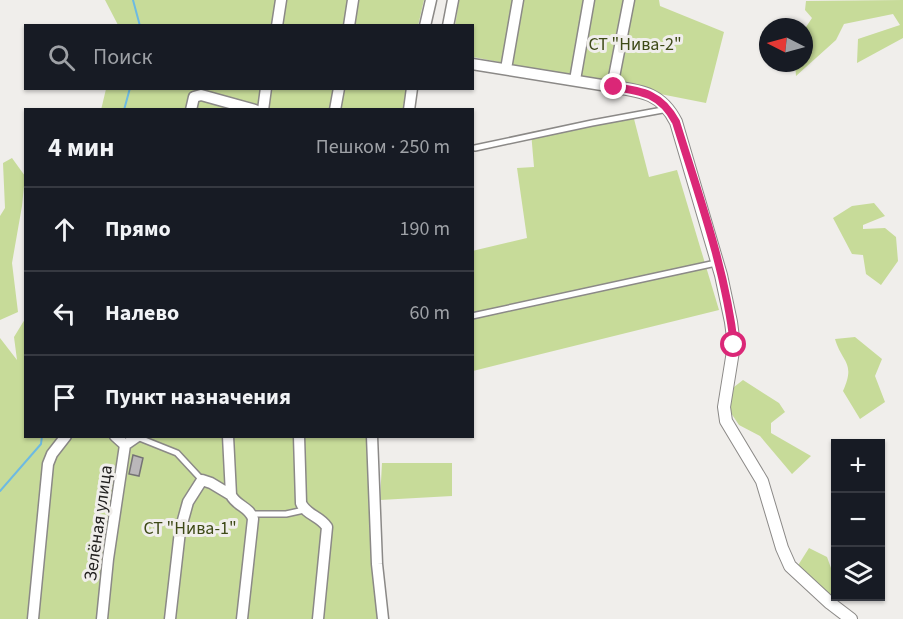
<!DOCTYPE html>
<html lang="ru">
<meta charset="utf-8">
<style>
body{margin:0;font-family:"Source Sans 3",sans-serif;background:#242831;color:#f1f3f6}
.controls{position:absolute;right:18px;bottom:18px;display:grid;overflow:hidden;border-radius:0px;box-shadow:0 2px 4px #0004}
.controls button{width:54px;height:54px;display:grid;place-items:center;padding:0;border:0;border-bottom:2px solid #363941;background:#171b24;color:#f1f3f6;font:30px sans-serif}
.compass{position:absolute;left:759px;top:18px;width:54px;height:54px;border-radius:50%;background:#171b24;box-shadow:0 2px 4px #0004;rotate:276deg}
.stop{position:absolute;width:18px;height:18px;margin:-14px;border:4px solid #db2777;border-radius:50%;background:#fff}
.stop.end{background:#db2777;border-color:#fff;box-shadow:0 2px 6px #0008}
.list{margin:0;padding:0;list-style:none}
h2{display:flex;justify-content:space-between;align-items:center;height:78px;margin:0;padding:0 24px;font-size:26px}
h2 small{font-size:20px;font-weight:400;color:#9ea1a6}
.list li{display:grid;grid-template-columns:39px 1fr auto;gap:18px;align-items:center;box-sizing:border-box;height:84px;padding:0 24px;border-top:2px solid #363941}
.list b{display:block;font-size:22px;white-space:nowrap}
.list em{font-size:20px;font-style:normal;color:#9ea1a6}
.icon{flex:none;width:33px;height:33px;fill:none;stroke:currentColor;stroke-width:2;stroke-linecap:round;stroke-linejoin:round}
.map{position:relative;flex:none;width:903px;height:619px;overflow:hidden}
.search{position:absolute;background:#171b24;box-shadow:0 2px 4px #0004;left:24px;top:24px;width:450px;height:66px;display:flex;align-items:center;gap:15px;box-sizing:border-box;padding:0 21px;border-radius:0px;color:#9ea1a6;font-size:22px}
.panel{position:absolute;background:#171b24;box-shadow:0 2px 4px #0004;left:24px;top:108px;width:450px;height:330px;border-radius:0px}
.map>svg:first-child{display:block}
</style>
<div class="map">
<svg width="903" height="619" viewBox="0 0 903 619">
<rect width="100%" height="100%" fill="#f0eeeb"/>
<path fill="#c7db99" d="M105,0H424L418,26L118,25Z
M459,0H659L660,6L724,32L706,103L473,57L472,26H455Z
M903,0V38L857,63L858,39L900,25L893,14L844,24L836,40L796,76L795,63H804V30L812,18L805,10L806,1Z
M106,89H406L403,109L101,110Z
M633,115L649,177L677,170L719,310L473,371L472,251L527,238L517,168L534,167L531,132Z
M12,158L25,176L22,206L12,263L18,312L0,320V216L5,208L3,163Z
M874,203L885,216L863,225V229L885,228L896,237L898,261L881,285L866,274L863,255L852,254L833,218L852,206Z
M25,319L26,436L369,437L379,619H0V338L17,360L14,337Z
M855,337L882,359L875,376L885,402L860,419L843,391C856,362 842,363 835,339Z
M743,380L779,403L785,412L771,423V433L811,456L792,474L760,436L739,425L729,410L734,387Z
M382,463H452V496L380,500Z
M809,548L827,557L835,579V595L832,598L797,567Z"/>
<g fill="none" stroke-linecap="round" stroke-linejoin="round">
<path stroke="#6dbae2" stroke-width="2" d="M133,0L140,26
M124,110L130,88
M0,491L41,444L42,436"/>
</g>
<path fill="#bab7ba" stroke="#757375" stroke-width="1.5" d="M133,455L143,458L139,476L129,474Z"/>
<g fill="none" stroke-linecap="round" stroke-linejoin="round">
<defs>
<path id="service" d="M475,148L592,123L668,109
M472,316L716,263
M137,437L177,453L202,480
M252,514H286L304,510"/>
<path id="minor" d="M277,26L281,0
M349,26L353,0
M425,26L431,0
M448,26L453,0
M472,64L614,87V77L629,0
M506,69L518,0
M575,80L589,0
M191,110L194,97L201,95L255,110
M263,110L266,88
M335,110L339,88
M409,110L412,88
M115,436L125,445
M228,436L231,495C236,506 250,507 253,519L242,619
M299,436L301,503C306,515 320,516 327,527L318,619
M372,436L377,564L383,619
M33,619L48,464L52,454L66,436
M102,619L108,559L125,445L138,436
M170,619L180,531L188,502L202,480L211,483L231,495"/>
<path id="tertiary" d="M614,87C643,91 662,94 676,122L721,275L731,322L734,345L724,407L726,421L762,481L782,548L790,566L830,603L851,619"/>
</defs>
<use href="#service" stroke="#8b8987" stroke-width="8"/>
<use href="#minor" stroke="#8b8987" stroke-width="13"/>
<use href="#tertiary" stroke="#8b8987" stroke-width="14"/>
<use href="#service" stroke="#fff" stroke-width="5"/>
<use href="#minor" stroke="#fff" stroke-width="10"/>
<use href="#tertiary" stroke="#fff" stroke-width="12"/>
</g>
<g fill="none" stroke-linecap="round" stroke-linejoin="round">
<path stroke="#db2777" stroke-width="8" d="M614,87C643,91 661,94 676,122C698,193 726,271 734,345"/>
</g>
<g text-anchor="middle" stroke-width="6" stroke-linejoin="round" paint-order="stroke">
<g font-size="18" fill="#3e4a17" stroke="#f0eeeb">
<text x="635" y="50">СТ "Нива-2"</text>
<text x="190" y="534">СТ "Нива-1"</text>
</g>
<g font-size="18" fill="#222120" stroke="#f0eeeb">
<text transform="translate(98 523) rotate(-82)" y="6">Зелёная улица</text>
</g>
</g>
</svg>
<div class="controls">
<button>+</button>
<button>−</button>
<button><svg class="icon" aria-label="layers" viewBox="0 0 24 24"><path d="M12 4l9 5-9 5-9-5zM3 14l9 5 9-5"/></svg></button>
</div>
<svg class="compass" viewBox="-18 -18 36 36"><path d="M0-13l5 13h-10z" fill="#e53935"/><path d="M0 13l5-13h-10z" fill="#9ea1a6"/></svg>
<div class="stop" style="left:734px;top:345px"></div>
<div class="stop end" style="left:614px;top:87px"></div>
<div class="search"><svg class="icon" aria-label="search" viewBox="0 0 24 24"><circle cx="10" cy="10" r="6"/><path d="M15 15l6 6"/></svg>Поиск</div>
<section class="panel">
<h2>4 мин<small>Пешком · 250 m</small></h2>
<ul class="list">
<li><svg class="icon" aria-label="ahead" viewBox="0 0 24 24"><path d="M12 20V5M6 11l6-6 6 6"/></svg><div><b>Прямо</b></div><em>190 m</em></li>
<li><svg class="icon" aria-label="left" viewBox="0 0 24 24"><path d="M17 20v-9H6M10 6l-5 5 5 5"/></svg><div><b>Налево</b></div><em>60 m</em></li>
<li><svg class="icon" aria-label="arrive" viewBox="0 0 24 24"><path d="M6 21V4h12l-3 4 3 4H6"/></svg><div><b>Пункт назначения</b></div></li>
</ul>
</section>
</div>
